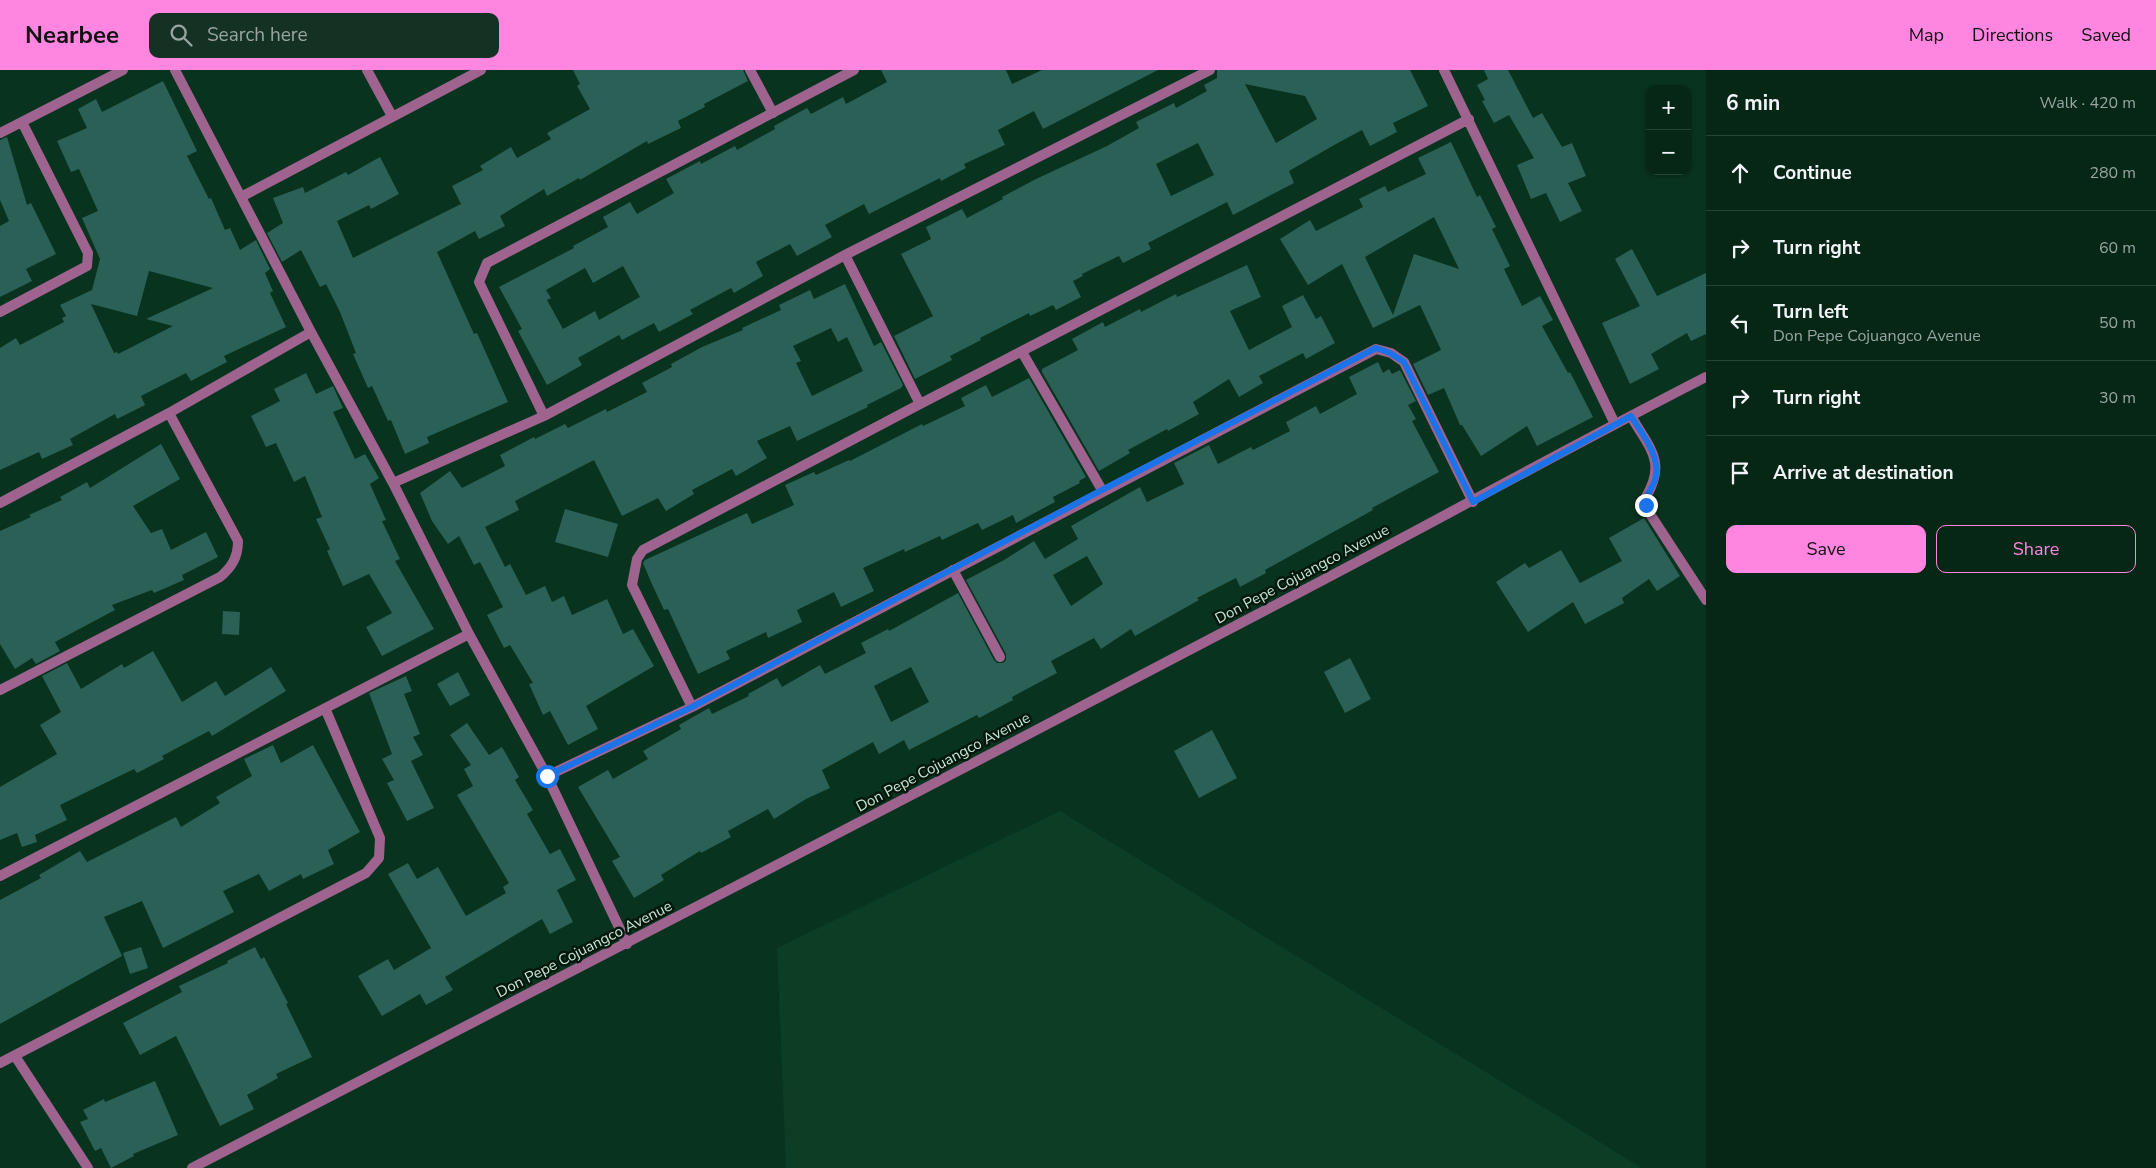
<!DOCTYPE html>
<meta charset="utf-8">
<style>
body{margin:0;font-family:"Nunito Sans",sans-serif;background:#143223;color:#f1f3f6}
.controls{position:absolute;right:15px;top:15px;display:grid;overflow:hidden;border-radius:10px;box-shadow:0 1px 4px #0004}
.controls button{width:45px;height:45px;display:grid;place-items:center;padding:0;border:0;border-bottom:1px solid #274335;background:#062616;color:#f1f3f6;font:25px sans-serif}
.stop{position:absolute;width:15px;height:15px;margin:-11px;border:4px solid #1a73e8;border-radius:50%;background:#fff}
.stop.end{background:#1a73e8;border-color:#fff;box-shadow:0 1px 5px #0008}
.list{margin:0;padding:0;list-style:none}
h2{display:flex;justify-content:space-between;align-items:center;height:65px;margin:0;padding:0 20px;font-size:21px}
h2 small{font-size:16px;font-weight:400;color:#98a5a1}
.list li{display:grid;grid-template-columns:32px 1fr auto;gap:15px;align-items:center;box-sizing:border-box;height:75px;padding:0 20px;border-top:1px solid #274335}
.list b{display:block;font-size:19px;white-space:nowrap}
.list p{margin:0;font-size:16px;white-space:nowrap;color:#98a5a1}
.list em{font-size:16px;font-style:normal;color:#98a5a1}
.actions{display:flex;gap:10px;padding:15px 20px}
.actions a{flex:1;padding:11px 0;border:1px solid #fe86e0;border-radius:10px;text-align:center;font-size:18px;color:#fe86e0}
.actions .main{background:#fe86e0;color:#111}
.icon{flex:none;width:28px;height:28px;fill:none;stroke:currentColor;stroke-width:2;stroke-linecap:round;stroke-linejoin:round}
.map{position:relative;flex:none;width:1706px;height:1098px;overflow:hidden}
header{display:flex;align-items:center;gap:30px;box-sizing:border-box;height:70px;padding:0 25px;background:#fe86e0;color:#111}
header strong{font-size:24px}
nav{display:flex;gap:28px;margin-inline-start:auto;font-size:18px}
.search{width:350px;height:45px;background:#143223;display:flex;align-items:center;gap:12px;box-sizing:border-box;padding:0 18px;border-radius:10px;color:#98a5a1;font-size:19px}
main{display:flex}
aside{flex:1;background:#062616}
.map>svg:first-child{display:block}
</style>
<header>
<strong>Nearbee</strong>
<div class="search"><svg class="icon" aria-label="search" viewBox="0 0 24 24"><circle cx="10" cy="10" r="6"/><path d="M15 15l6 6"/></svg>Search here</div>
<nav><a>Map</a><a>Directions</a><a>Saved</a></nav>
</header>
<main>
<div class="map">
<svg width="1706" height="1098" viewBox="0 0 1706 1098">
<rect width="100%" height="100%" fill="#08331e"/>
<path fill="#0c3e26" d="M1060,741L1642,1098H786L777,878Z"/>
<path fill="#2a6055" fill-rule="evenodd" d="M573,0H743L748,11L704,34L705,37L678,51L681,58L648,74L647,71L580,110L579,108L547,126L544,119L500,146L505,156L479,169L475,161L437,182L474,264L477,263L508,332L427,367L429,373L405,384L391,350L388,351L372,316L368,318L353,284L356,283L340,242L326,214L320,217L301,180L282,192L267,163L283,153L273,128L303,117L305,123L346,102L348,105L380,87L399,124L371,139L369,135L337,151L353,188L461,134L452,116L483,100L480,96L511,77L517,88L551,69L547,63L590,39L577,16L580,14Z
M881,0H1006L1012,14L1042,0H1158L1043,59L1034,41L998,60L1005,75L964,94L966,98L941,111L940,108L869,144L864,134L825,155L832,167L797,186L790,174L756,192L763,206L734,223L731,218L690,240L693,244L659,262L654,253L622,270L619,265L578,288L582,295L547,315L518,261L522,259L499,217L574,178L573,176L608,157L603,147L630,132L637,144L674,123L666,109L700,91L701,94L735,76L737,80L775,59L774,56L807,38L811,44L843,27L846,34L887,12ZM623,196L640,227L599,250L595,241L563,259L547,230L551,228L546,220L585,198L593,213Z
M1217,0H1410L1428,36L1393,53L1397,62L1370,76L1362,60L1336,74L1289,101L1294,113L1233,145L1227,132L1148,173L1151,179L1123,193L1119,186L1082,204L1083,206L1073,211L1081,227L1056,240L1053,235L1030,246L1029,243L980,268L981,270L950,286L952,290L915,309L894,266L933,246L901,184L931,169L926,157L962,139L967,148L1003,129L1002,127L1036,109L1107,76L1139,58L1136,52L1174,33L1176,38L1207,21L1204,15L1217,8ZM1245,14L1305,26L1317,49L1276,73ZM1198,73L1214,105L1171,126L1156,94Z
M1484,0H1508L1533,48L1542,43L1562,77L1572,73L1586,106L1568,113L1582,141L1560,152L1546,123L1531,129L1517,95L1534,88L1509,45L1494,53L1482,31L1485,30L1477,15L1488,9Z
M163,11L197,81L187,86L209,129L211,128L225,160L230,158L240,180L256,170L270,199L265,203L273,221L270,223L286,257L224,286L227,292L191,311L186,303L141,326L145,335L117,349L115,344L70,369L73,375L42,389L39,382L0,400V278L16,268L20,275L64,252L62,248L66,246L60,235L92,220L100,189L82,148L98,141L79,99L71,102L57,71L87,58L78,39L96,29L102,42ZM149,201L213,218L146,249L173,256L118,284L117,282L114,283L91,234L137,246Z
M7,67L27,135L31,133L56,184L26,199L32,211L0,227V156L9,151L0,130V70Z
M1451,72L1477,127L1480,125L1496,157L1492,159L1510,196L1504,199L1522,236L1540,226L1553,250L1542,256L1568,303L1570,302L1593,347L1537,376L1527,356L1481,386L1462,355H1460L1444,318L1428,325L1413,294L1441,280L1420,235L1373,258L1342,194L1308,215L1280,169L1310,150L1316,161L1363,137L1359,129L1385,116L1388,122L1426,104L1418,88ZM1434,147L1459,199L1414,184L1393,245L1365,187Z
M1632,179L1657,226L1706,203V264L1691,271L1687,263L1651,284L1659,299L1630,314L1602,253L1640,236L1615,189Z
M1247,195L1261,227L1230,241L1249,280L1292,257L1282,236L1303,225L1316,249L1321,246L1335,273L1306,289L1303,283L1259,306L1263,313L1239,327L1229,309L1193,332L1199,344L1168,361L1167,359L1128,380L1130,383L1099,401L1042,302V299L1078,280L1072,269L1103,252L1105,257L1140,239L1141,242L1176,224L1177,227Z
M845,214L874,276L881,272L903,315L901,318L867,335L868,337L797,371L790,356L757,371L767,388L736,406L732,399L692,420L694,424L666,441L658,428L622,446L594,390L515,431L519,440L485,457L505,497L510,494L526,525L545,516L552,532L564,526L572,545L607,529L623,564L633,559L654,596L586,636L598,659L568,675L550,641L543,645L529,614L533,613L510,575L504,578L487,545L503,537L480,492L474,495L459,466L448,474L432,451L420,423L450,401L462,418L505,396L500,385L534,367L535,369L565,354L568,358L606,339L607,342L647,322L642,313L672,297L671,294L702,277L743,260L742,258L781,240L779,235L810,220L814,229ZM831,258L838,272L847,267L863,301L812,326L796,293L801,291L793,276Z
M1378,292L1383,303L1389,299L1392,304L1400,300L1416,331L1408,335L1416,349L1412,351L1439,402L1372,438L1373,440L1265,500L1266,503L1240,517L1236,508L1197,528L1199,530L1135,566L1131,559L1101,579L1094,568L1051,591L1057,603L1012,627L1013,630L979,648L977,645L909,680L904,670L879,684L873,672L822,700L830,718L806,729L774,749L768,739L728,761L731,767L701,783L700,781L661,805L664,810L634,828L612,791L620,787L578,717L608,700L613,709L648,689L643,681L681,659L679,655L709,638L712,644L749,626L748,624L777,608L782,617L820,595L825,604L866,583L861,573L888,559L889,561L958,523L994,590L997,593H1003L1006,590V584L966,510L1004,490L1034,471L1045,489L1078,469L1071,456L1140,417L1147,432L1184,414L1174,393L1209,375L1218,394L1251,377L1253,380L1290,361L1286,352L1316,336L1320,344L1357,324L1349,307ZM1087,486L1103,514L1071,536L1053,505ZM911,597L929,632L891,652L874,616Z
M306,303L316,324L333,316L343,338L333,342L355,389L365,384L379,408L370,414L386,450L382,451L400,489L395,491L434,559L382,586L366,557L392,543L369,504L343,516L327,481L330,479L316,449L322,447L305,406L294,412L276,373L266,377L251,346L280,331L274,319Z
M1029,308L1086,407L1079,411L1080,413L1053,427L1055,432L1016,453L1013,445L982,460L978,453L942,470L940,466L905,482L904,479L863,498L874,521L841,537L834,522L797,540L802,552L768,568L766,562L726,581L730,589L698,604L668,539L664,540L651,512L643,493L645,490L747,443L752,454L794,435L785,415L814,402L816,405L849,390L850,391L922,354L923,356L965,336L961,328L986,315L992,327Z
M161,374L180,409L133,436L151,463L162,459L171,480L206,462L218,487L182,505L184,510L154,523L152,520L112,535L115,540L55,572L60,581L36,594L32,588L15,599L0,574V461L31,447L29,445L62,430L60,427L87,412L90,418Z
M565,439L618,454L608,487L555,472Z
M1644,448L1680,506L1657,521L1649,509L1622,528L1624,533L1585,554L1573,532L1528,562L1496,512L1525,493L1529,498L1561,480L1580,513L1622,491L1609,468Z
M223,541L240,542L239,565L222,564Z
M153,581L182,632L216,611L225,626L271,597L286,621L212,666L209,661L162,686L164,689L137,703L134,699L60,735L67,750L35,765L37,772L22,777L17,763L0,770V717L57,684L40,655L61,642L42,606L67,593L81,619L122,594L124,598Z
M1350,588L1371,629L1345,643L1324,602Z
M458,602L470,625L450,636L437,614Z
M406,606L412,621L404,624L420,664L413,667L423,685L411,691L434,738L407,751L387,713L394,710L382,689L392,684L369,623Z
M467,653L489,685L502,677L519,707L515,710L533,740L527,744L550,784L560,779L576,810L557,820L573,852L550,864L542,849L445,907L453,920L426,935L420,924L382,946L358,906L388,889L394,900L431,878L388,804L408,793L417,809L438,797L466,846L506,823L503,817L509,813L457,725L473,716L464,699L471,695L450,665Z
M1212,660L1237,708L1199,728L1174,681Z
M273,675L281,693L313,675L360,762L328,780L334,794L303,809L301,804L269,821L259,804L223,821L234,842L163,878L142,831L104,847L122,886L0,954V830L41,808L39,805L80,781L87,792L176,747L181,757L220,733L216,727L252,706L244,689Z
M141,877L148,898L130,904L123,883Z
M255,877L261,889L264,887L288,933L286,934L312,987L276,1004L278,1008L247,1025L254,1039L220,1056L176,966L140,985L123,953L182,922L179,916L228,893L227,891Z
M155,1011L178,1065L133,1084L134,1086L111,1098L101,1078L95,1081L80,1052L88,1049L83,1040L104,1029L105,1032Z"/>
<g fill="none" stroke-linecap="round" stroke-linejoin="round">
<path stroke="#9e638e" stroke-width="10" d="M953,500L1000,587"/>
<path stroke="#9e638e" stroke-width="10" d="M175,0L311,262L393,413L469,564L547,706L627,874
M367,0L392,46
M750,0L773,43
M1444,0L1615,354
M0,63L123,0
M241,127L481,0
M845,185L920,334
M0,242L87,196L88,183L22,52
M1022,282L1102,420
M544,346L479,212L487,193L854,0
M1631,346C1649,378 1667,391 1646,427L1650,444L1706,530
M393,413L544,346L845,185L1210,0
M0,433L169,343L311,262
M0,620L220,507C232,497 238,487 238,471L169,343
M692,637L632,515L637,489L643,480L920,334L1469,49
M547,706L692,637L1376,279L1391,283L1404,292L1473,432
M0,806L469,564
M15,986L88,1098
M0,993L366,803L379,788L380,768L325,638"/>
<path stroke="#9e638e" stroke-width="10" d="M192,1098C563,907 934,714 1304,520C1438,450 1571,376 1706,307"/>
</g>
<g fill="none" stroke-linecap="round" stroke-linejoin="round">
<path stroke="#1a73e8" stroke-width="6" d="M547,706L692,637L1102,420L1376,278L1390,283L1404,292L1473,432L1631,346C1642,364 1662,387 1655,410C1652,420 1645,424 1646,435"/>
</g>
<g text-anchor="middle" stroke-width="5" stroke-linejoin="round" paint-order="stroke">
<g font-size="15" fill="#c8e4d2" stroke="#03180c">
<text transform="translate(1302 504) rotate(-28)" y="5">Don Pepe Cojuangco Avenue</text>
<text transform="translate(943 692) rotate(-28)" y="5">Don Pepe Cojuangco Avenue</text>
<text transform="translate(584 879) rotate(-27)" y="5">Don Pepe Cojuangco Avenue</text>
</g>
</g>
</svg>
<div class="controls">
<button>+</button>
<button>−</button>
</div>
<div class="stop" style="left:547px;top:706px"></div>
<div class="stop end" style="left:1646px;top:435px"></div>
</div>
<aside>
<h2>6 min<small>Walk · 420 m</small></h2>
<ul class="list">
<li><svg class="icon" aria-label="ahead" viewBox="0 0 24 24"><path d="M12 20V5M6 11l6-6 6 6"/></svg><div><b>Continue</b></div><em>280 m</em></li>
<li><svg class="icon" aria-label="right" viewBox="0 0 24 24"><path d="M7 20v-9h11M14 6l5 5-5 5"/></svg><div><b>Turn right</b></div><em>60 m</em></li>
<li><svg class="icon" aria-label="left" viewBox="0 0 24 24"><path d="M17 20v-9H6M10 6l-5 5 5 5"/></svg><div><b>Turn left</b><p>Don Pepe Cojuangco Avenue</p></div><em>50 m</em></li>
<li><svg class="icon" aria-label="right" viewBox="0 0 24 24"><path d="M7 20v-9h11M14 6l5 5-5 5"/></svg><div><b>Turn right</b></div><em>30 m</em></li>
<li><svg class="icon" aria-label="arrive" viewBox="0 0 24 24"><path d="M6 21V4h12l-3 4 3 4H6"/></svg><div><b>Arrive at destination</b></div></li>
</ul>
<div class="actions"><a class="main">Save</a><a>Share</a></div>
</aside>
</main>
